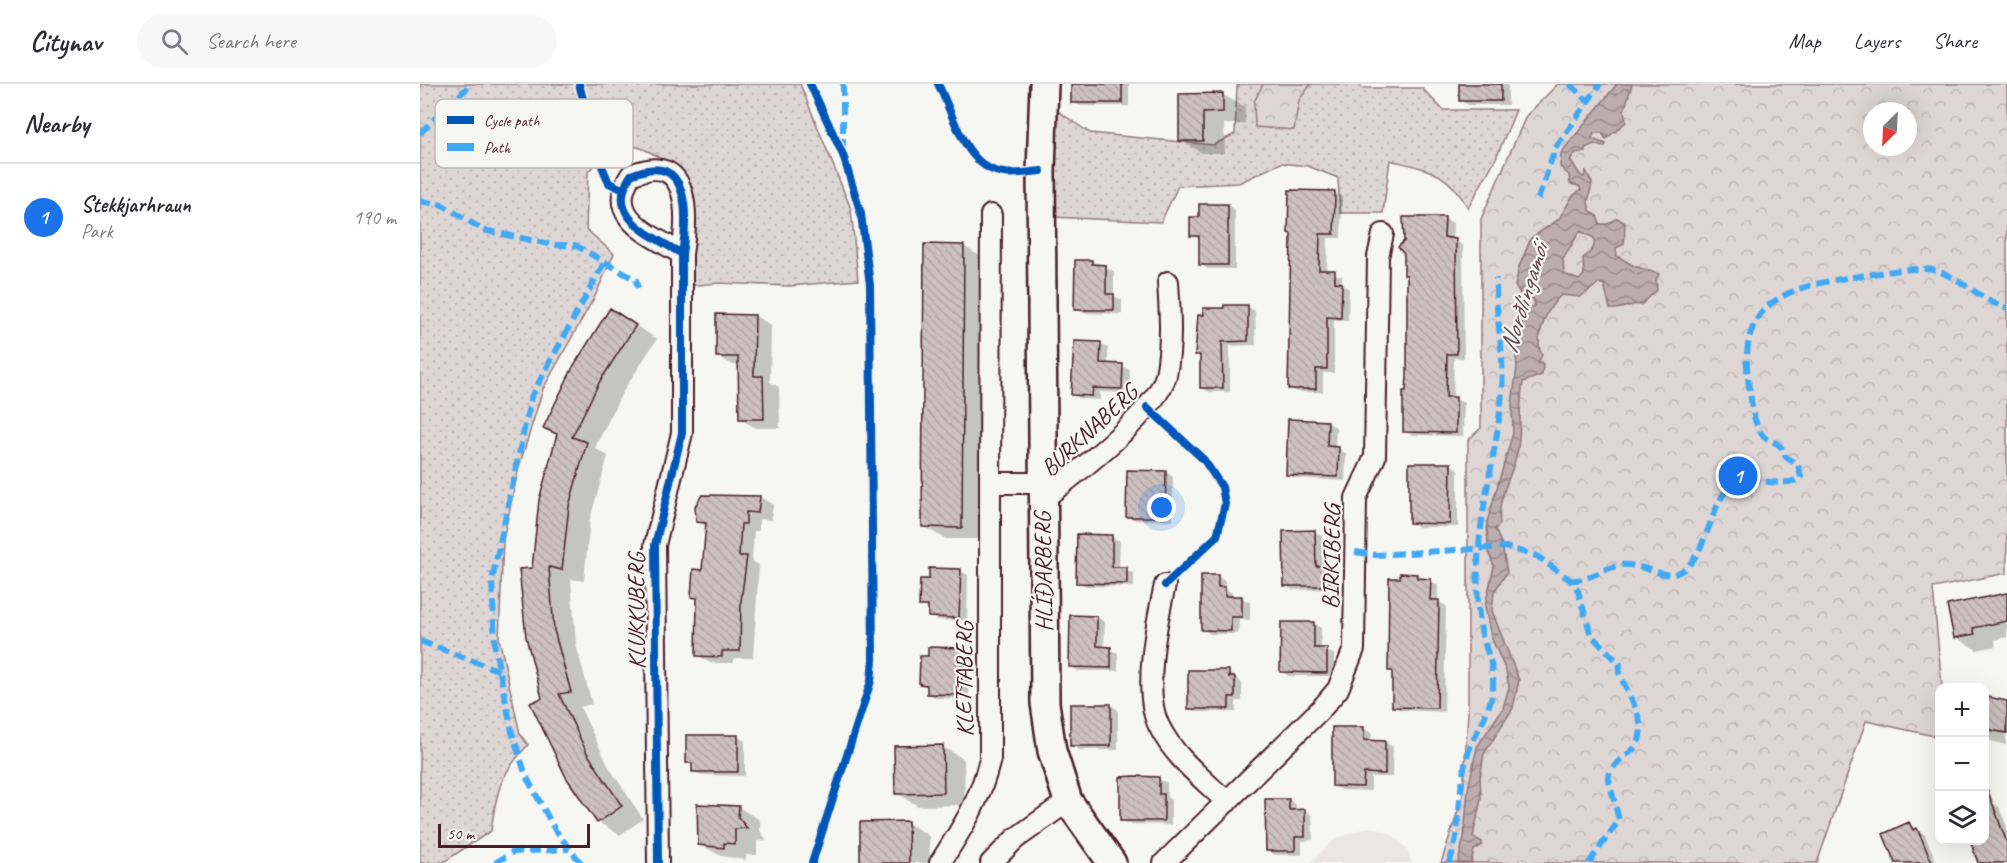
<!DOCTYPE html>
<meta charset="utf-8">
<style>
body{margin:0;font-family:Caveat,sans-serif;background:#f7f7f7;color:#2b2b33}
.controls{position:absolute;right:18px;bottom:18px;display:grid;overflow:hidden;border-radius:12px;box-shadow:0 6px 24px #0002}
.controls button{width:54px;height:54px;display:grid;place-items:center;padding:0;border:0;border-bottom:2px solid #e1e1e2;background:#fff;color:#2b2b33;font:30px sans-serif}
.compass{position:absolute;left:1443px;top:18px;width:54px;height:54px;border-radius:50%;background:#fff;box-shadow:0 6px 24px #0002;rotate:204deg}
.scale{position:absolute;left:18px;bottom:15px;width:152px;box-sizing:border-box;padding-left:6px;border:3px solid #4a1f2b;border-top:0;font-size:16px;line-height:21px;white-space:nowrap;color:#4a1f2b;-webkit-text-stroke:4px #f6f6f2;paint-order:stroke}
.you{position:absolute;left:742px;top:424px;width:21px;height:21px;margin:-15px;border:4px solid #fff;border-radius:50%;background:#1a73e8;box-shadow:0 0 0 9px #1a73e833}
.badge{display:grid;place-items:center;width:39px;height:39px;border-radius:50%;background:#1a73e8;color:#fff;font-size:20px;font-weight:700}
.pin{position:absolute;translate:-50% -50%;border:3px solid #fff;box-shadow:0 2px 6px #0006}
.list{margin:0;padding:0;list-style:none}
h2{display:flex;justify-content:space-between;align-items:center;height:78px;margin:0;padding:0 24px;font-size:26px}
h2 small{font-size:20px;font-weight:400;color:#7c7c81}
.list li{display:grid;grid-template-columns:39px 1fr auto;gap:18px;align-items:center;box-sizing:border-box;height:108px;padding:0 24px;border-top:2px solid #e1e1e2}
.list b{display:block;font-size:22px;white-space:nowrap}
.list p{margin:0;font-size:20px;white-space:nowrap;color:#7c7c81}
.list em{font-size:20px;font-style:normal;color:#7c7c81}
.icon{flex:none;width:33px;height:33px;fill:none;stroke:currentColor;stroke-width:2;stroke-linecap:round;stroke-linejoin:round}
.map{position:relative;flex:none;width:1587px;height:779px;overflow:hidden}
header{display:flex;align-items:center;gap:36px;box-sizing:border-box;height:84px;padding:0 30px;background:#fff;border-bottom:2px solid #e1e1e2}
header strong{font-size:28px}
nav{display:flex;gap:33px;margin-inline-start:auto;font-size:21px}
.search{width:420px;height:54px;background:#f7f7f7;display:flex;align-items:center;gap:15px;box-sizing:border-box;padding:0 21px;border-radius:33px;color:#7c7c81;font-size:22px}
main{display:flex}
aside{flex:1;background:#fff}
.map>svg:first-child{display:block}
</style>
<header>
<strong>Citynav</strong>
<div class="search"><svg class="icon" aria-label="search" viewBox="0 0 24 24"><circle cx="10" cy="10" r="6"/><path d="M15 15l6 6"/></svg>Search here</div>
<nav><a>Map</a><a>Layers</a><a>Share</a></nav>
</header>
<main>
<aside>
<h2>Nearby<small></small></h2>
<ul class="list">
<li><span class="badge">1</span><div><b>Stekkjarhraun</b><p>Park</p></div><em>190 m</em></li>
</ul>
</aside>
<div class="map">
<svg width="1587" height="779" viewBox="0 0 1587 779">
<defs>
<pattern id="grass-dots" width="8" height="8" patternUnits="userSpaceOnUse" patternTransform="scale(1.5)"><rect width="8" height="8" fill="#ddd6d5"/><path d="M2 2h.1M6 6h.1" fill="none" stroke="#bfb7b7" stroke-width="1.8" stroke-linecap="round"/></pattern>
<pattern id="park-crowns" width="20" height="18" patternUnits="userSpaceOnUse" patternTransform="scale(1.5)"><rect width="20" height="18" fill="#ddd6d5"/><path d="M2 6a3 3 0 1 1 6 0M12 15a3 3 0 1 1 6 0" fill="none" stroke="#bfb7b7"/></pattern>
<pattern id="water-waves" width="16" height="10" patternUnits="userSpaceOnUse" patternTransform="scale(1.5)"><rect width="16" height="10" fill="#bbadae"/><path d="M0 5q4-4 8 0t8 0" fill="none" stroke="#9a8c8e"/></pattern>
<pattern id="building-back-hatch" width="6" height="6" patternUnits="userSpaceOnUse" patternTransform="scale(1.5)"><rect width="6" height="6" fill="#ccc1c0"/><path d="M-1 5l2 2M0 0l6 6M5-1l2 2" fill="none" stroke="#b1a5a5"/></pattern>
</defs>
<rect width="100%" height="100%" fill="#f6f6f2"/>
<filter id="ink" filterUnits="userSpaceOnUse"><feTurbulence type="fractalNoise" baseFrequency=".0167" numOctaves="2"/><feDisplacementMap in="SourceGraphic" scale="12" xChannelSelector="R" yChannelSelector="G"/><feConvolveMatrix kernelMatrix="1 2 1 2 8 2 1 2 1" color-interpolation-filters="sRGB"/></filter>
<g filter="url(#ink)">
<path fill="#e9e6e3" d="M949,743L964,747L977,755L987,765L992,779H890L915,755Z"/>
<path fill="url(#grass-dots)" stroke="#947a80" stroke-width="1.5" d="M0,0H380L431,125L438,196L369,202L299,199L268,202L274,143L269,96C248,80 216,49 188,67C180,71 174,82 168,88L166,145L194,170L175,212L123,305L99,383L83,456L79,554L100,650L108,661C80,690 76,709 71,747L22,779H0Z
M821,0H940L942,4H1002L1023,26H1096L1076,74L1048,124C1027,86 1008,86 970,76L963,129H920L918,94L888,82L861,79L819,99L758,102L741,138L632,133L636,26L670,49L793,61L815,50L817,2Z"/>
<path fill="url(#park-crowns)" stroke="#947a80" stroke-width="1.5" fill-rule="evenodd" d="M843,0H891L879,16L874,46L835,43L834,18Z
M1138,0H1587V489L1513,504L1522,603L1520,604L1519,653L1446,637L1397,779H1021L1043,711L1048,628V356L1061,344V135L1106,32ZM1452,27H1488V63H1452Z"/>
<path fill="url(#water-waves)" stroke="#8e747a" stroke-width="1.5" fill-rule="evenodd" d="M1197,0H1212L1204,27L1206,38L1186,55L1182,49H1174L1172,55L1186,60L1184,63L1174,60L1165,64V68L1155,69L1150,76L1161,92L1164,93L1166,87L1172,99L1168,118L1170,126L1177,132L1180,140H1188L1197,134L1205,139L1204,160L1196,164L1197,172L1214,182L1239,190L1236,196L1237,206L1221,221C1211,218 1201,227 1190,225L1184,200H1178L1160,213L1141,211C1127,224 1113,255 1122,271L1118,278L1123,280L1122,291L1103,298C1099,320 1101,342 1098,364C1094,390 1076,413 1080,440L1075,445L1082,461L1087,488L1074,508L1072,527L1099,596L1093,624L1064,670L1060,693L1061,715L1053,753L1062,758V761L1054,766L1051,779H1038L1044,753L1048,705L1057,663L1083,624L1089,603L1086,587L1071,553L1065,522L1074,482L1068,467L1067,438L1093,349L1092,320L1097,283L1094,255L1102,251L1097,247L1108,229L1104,221L1113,224L1115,219L1112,214L1103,213L1095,202L1099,183L1111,154L1139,135L1152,113L1161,105L1159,102L1150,100L1149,91L1140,83L1141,69ZM1160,147L1174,154C1176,164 1170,169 1163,174L1164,191L1159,196L1144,190L1143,175Z"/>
<path fill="#0003" d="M653,0H709V22H660L653,18Z
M1040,0H1088V21H1048L1040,16Z
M760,11H803L825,23V40H804L805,69H782L761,56Z
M914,108L922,113L921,154H908L907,188L922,192V200L929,205L928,237H914V289H903V308H877L869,304L873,150Z
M808,121L815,126V185H788L780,180L779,155L771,151L781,134Z
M1025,135L1033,139L1032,156L1043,161L1044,274H1034L1033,314L1044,319L1043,352L992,351L984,347L987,308Z
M543,162L565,175L563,455H526L504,443Z
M672,178L694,187V212L702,216V230L663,229L656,225Z
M827,222L835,227L836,261L810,262V308H789L782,304V273L776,270L785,226Z
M335,232L351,241L350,298L359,303L360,344H336L320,335L319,281H313L297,272Z
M212,239L237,255L202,309L175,364L188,372L170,435L164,497L151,495L156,560L172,620L160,623L189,683L223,735L200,751L178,738L147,692L124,615L113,486L138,351Z
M681,260L688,264V281L702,282L710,286L709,309L680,308V316L661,315L653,311Z
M870,337L908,339L916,343L915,364L926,369L925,397L875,394L867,390Z
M1031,381L1038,385V443H998L990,438Z
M746,388L753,393V437L715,436L708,432Z
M340,413L353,421L351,436L339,435V447H334L332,477L339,481L333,574H314V579H290L277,571L278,516L272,512L283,487L287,443L278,437Z
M895,448L902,452L903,483L916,488V505L873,506L865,502Z
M692,453L700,457L699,485L714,489V503L666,502L658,498Z
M540,487L548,491L547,537L517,536L509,532V526L501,521L510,497Z
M981,491H997L1018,501V517L1026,522L1024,628L981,626L973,622L974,589L969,586Z
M797,492L805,497V505L812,509V514H822L830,518V536H819L818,550H790L782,545Z
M1587,510V553L1575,556L1576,562L1557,566L1535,553Z
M677,533L685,538L684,564L698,569V587H658L650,582Z
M894,540L901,544V566L914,570V592H869L862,588Z
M543,566L550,570L549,615L516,614L508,609L509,604L501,599Z
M808,588L822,599V617H816V628H778L770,624Z
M1564,614L1587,618L1586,661L1564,655Z
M691,621L698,626V666H659L652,661Z
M944,645L952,649L951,658H965L973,663L972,693H951V707L921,706L913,702Z
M317,652L325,657V692L281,691L273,687V681L268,678Z
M523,663L544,675L545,721L498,722L476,709Z
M739,695L747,699V713L751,716V741L709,740L701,736Z
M1564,713L1579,723L1587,743V779H1560L1564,756Z
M869,716L876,721V727H885L892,731L893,756L882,757V771H855L848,767Z
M318,723L340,736V747L347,756L337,757V771H326V776L301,772L279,760Z
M488,739L509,752L510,779H442Z
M1489,740L1505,751L1517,779H1477Z"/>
<path fill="url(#building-back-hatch)" stroke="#4a1f2b" stroke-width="1.5" d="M651,0H702V19H651Z
M1039,0H1081V17H1039Z
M803,9V28L783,29V57H759V10Z
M869,106L915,107L914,150H900L899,186H915V198L922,199L921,234L907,233V285H896V305H868L871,150L868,149Z
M779,120H808V181H779V152H770V133H779Z
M983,133H1025L1024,153L1036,155L1037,270H1027L1026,313H1036V349L983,348V307H986L987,293V191H984V170L978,163L984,157Z
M504,160L544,161L542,444L502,443Z
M655,176H672V180L686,181V210H694V226H654Z
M804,221H828V257L802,258L803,304H780V271H775L778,231H784L783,224H804Z
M190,224L216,241L180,297L152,353L167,358L149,422L142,486L129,483L134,546L151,608L139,610L167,669L202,722L177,739L146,693L110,619L122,614L106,553L99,485L112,484L119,416L137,350L123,344L154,281Z
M296,230L335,231L334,292H343L344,335H319L318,273H296Z
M654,257L681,258L680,279L703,280L702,305L673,304L672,312L651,311Z
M868,335L908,337L907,362L919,363L918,393L866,391Z
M989,379H1031L1030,440L989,439Z
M707,386L746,387L745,433H706Z
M282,411L340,412L338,429L326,428V440H321L319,472H327L321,517L320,567H302V573L276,572L277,514L271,513L273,485L282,486L286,439L276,438L275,422Z
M895,446L896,482H909V502H864L863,447Z
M657,450L692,451V483H707V500L656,499Z
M509,484L541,485L539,534L508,533V522H499L500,495H509Z
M980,489L997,490V494L1011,495L1010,516H1019L1017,624L972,623V587H968L969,494H980Z
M781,491H798V503H805V512H822V533H811V547L781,546Z
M1587,509V537L1553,544L1555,550L1534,554L1527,521Z
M650,531L677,532V562L691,563V584L649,583Z
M861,538H894V564H907V589L860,588Z
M508,563L543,564L541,611L507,610V601L499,600L500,572H508Z
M768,586H809V593H815V613H809V625H768Z
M1564,612L1587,617V649L1564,645Z
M650,620H691V662H650Z
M912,643H944V656L965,657V690L944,689L943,703L912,702Z
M266,651H318V688H272V679H266Z
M523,661L524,709L475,710L474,662Z
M714,692L739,693V710H744V737H700V693Z
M1566,702L1587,759V779H1558L1550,756H1564Z
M845,715H869V726L885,725V753H875V767H846Z
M277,720L319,722L318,733L327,744L315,745V760L304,759V764L278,761Z
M488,737L489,779H440V738Z
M1489,738L1493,746L1497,744L1512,779H1475L1463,750Z"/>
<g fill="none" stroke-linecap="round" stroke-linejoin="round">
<defs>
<path id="street" d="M570,399L571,131
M623,415C653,392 738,327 746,291C752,261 750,229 748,198
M745,501C737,537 722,608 739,642C754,673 783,695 807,718
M238,779L235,461L262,349V170C268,132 271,65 211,91C183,134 232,151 262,170
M520,779C543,743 560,717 570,675V399H622
M571,779L595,755L648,717
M744,779L902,624L918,605L934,565L936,414L955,373L958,173L963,150"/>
<path id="secondary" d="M624,0L621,87L625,619L632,667L648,717L692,779"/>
</defs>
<use href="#street" stroke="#4a1f2b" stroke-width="24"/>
<use href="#secondary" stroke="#4a1f2b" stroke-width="32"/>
<use href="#street" stroke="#f6f6f2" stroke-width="20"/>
<use href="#secondary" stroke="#f6f6f2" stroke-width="27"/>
<path stroke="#3fa9f5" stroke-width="6" stroke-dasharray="12 6" stroke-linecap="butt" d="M423,0V65
M1150,0L1169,18
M0,49L51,0
M1118,115L1135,65L1180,0
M0,117L23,121L63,146L134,161H155L216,196L218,204
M935,468L956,471L1085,463L1117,472L1150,496L1158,507L1171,551L1200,580L1199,589C1209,613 1236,650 1209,669C1200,676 1192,682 1188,693L1199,736L1169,779
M1150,496C1168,498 1184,483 1202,481C1220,479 1242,494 1255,490C1289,479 1289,413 1314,400C1334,389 1363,407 1381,393L1378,381C1374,378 1366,375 1364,370C1361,365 1364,366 1360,362C1356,358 1349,357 1344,353C1332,339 1332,319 1329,302C1316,219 1363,204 1433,193C1457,190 1481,184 1505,185C1537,187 1557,216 1587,224
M0,557L80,587
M75,779L93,768L149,765
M161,779L135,746L106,692L92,648L75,564L72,496L111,313L185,177
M1029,779C1042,746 1037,710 1046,676C1053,648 1075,625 1073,595C1073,579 1066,566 1062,551C1057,528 1057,502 1058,478C1060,421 1078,365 1082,307C1085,269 1075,232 1076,194"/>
<defs>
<path id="cycleway" d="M159,0L179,75L189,99L202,105
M390,0L423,71L441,130L450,201L453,576L451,597L392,779
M518,0C533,29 545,85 584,89C595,91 609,88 621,87
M727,323L784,376L802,403L805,420L797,452L745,501
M238,779L235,461L262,349V170C268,132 271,65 211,91C183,134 232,151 262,170"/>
</defs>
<use href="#cycleway" stroke="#f6f6f2" stroke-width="11"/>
<use href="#cycleway" stroke="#0057b8" stroke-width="8"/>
</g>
</g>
<g text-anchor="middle" stroke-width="4.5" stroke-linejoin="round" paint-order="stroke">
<g font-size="24" fill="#4a1f2b" stroke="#f6f6f2">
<text transform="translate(669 346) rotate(-43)" y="8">BURKNABERG</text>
<text transform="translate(911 473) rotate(-89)" y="8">BIRKIBERG</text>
<text transform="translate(623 488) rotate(-91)" y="8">HLÍÐARBERG</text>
<text transform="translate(216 527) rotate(-90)" y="8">KLUKKUBERG</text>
<text transform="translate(544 595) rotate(-90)" y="8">KLETTABERG</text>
</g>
<g font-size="26" font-style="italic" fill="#6c4a52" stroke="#f6f6f2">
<text transform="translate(1103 214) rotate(-73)" y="9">Norðlingamói</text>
</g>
</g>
<rect x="15" y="15" width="198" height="69" rx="9" fill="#f6f6f2" stroke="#c2b6b6" stroke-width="1.5"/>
<rect x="27" y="32" width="27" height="8" fill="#0057b8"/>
<rect x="27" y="59" width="27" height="8" fill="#3fa9f5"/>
<g font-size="16" fill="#4a1f2b">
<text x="64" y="42">Cycle path</text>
<text x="64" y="69">Path</text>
</g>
</svg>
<div class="controls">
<button>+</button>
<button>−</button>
<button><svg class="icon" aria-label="layers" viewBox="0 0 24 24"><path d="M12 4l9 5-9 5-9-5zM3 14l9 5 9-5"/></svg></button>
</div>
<svg class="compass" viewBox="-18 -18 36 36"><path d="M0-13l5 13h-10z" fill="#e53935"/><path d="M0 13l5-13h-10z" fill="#7c7c81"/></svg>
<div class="scale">50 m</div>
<div class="you"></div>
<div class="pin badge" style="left:1318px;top:392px">1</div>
</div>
</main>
